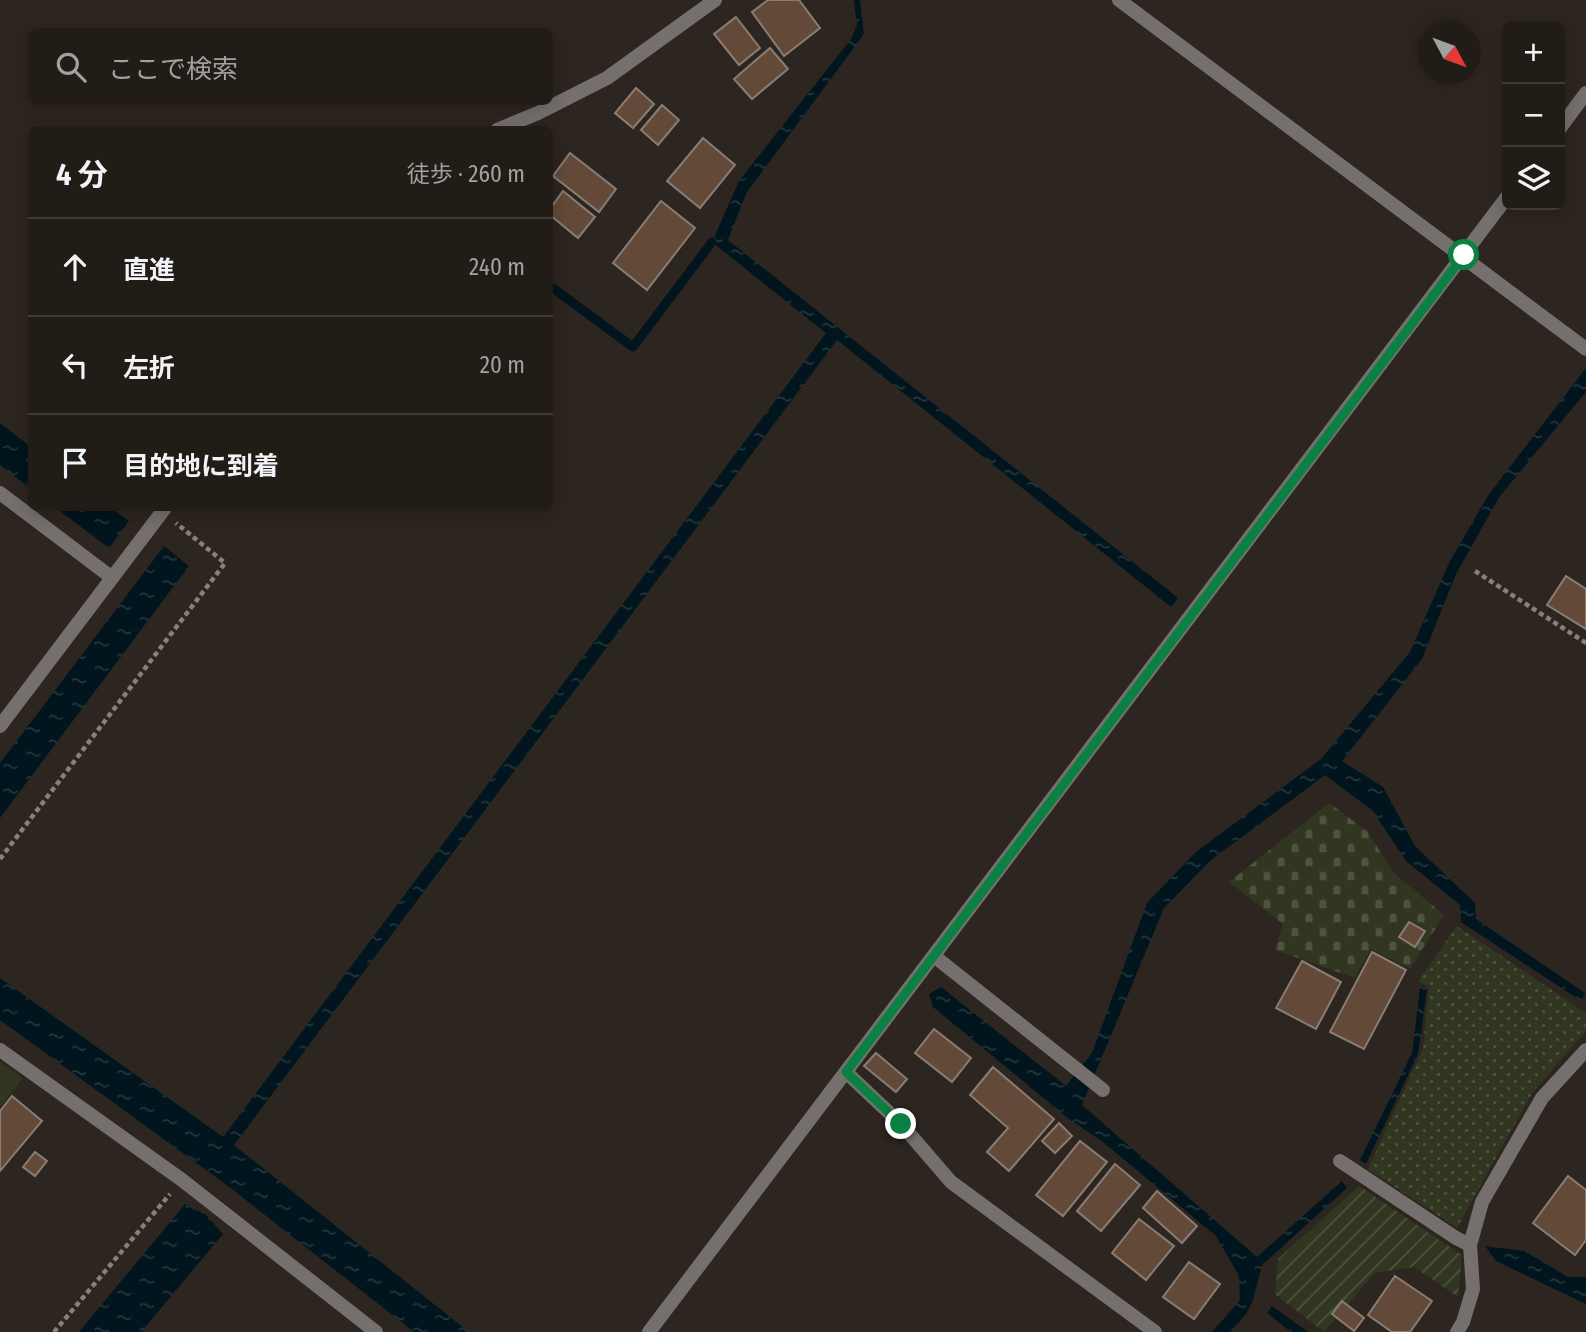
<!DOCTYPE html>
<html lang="ja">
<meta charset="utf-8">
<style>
body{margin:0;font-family:"Fira Sans Condensed","Noto Sans JP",sans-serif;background:#2e2924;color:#f1f3f6}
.controls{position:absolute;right:21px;top:21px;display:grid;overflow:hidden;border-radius:10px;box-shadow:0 4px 18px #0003}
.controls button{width:63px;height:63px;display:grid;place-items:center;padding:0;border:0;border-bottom:2px solid #3f3a36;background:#221c17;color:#f1f3f6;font:35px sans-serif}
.compass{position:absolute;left:1418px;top:21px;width:63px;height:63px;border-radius:50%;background:#221c17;box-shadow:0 4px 18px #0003;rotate:131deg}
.stop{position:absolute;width:21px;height:21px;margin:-16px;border:5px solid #0b8043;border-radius:50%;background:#fff}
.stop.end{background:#0b8043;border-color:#fff;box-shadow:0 2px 7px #0008}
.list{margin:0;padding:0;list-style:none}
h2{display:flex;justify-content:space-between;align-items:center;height:91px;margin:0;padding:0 28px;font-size:30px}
h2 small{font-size:23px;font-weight:400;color:#a2a1a1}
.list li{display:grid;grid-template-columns:46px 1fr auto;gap:21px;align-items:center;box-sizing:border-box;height:98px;padding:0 28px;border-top:2px solid #3f3a36}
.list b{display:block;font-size:26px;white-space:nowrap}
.list em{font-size:23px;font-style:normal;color:#a2a1a1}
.icon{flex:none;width:38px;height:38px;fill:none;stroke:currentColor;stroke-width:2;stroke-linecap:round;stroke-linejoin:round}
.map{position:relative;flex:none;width:1586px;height:1332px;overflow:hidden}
.search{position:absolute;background:#221c17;box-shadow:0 4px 18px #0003;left:28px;top:28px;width:525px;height:77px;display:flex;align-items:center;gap:18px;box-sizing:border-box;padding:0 24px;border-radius:10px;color:#a2a1a1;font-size:26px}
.panel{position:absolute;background:#221c17;box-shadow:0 4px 18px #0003;left:28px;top:126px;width:525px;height:385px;border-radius:10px}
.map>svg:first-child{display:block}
</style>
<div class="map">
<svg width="1586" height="1332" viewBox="0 0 1586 1332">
<defs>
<pattern id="cemetery-stones" width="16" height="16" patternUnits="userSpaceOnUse" patternTransform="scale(1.75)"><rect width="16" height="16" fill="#303620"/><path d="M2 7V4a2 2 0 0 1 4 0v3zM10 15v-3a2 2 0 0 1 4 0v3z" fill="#4e5340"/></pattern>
<pattern id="park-dots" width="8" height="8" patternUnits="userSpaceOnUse" patternTransform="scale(1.75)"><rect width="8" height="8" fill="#303620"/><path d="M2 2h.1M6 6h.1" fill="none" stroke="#4e5340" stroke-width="1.8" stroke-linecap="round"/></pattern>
<pattern id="garden-furrows" width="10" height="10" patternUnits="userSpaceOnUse" patternTransform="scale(1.75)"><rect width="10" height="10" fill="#303620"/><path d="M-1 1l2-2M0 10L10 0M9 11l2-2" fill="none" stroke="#4e5340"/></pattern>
<pattern id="water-ripples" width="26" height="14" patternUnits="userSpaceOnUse" patternTransform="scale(1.75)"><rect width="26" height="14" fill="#00151d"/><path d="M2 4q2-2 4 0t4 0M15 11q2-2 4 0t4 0" fill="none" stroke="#25373d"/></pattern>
</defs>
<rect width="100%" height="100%" fill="#2d251f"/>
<path fill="#303620" d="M0,1062L23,1078L0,1107Z"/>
<path fill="url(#cemetery-stones)" d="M1329,803L1367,831L1394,873L1444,915L1410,969L1371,949L1355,978L1275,950L1283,924L1229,882Z"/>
<path fill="url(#park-dots)" d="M1457,926L1586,1013V1031L1532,1093L1457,1228L1368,1169L1423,1049L1429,987L1418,981Z"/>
<path fill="url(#garden-furrows)" d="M1359,1186L1462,1255L1458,1297L1414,1267L1375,1273L1324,1332L1275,1294L1278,1259Z"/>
<path fill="url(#water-ripples)" d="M854,0H860L864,34L747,192L728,240L1178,598L1171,607L837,340L234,1145L469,1332H414L228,1186L0,1020V978L223,1137L826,333L712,242L739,181L851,39L857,25Z
M1586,368V392L1500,496L1456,574L1422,659L1342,761L1383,787L1415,846L1475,903L1476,919L1585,993L1581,1001L1461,922L1460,905L1406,861L1373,811L1325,775L1211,860L1164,908L1082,1105L1257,1257L1342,1181L1347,1188L1262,1265L1253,1300L1247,1313L1230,1332H1212L1240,1300L1239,1276L1216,1236L1103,1142L1069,1119L933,1007L929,994L941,987L1066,1086L1092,1053L1147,903L1196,852L1321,759L1410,652L1449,563L1489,494Z
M0,423L31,447V489L0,465Z
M56,508H111L129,521L109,548Z
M164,546L189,566L0,818V763Z
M1423,986L1427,990L1418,1054L1366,1164L1360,1160L1412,1053L1420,988Z
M185,1204L206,1215L223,1234L141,1332H79Z
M1485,1246L1524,1251L1568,1277H1586V1304L1496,1261Z
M1272,1306L1308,1332H1291L1267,1313Z"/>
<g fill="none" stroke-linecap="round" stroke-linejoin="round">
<path stroke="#00151d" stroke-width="9" d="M550,286L633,347L712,242"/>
</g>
<path fill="#634a38" stroke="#877d75" stroke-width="2" d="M768,0H799L820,28L784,56L752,12Z
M736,17L760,48L739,65L714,34Z
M770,48L788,69L752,99L734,79Z
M636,88L654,104L633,128L615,113Z
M662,105L679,120L658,145L641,130Z
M703,138L735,165L700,208L667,181Z
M570,153L616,189L599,212L553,176Z
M563,191L595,217L578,238L550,215V209Z
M661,201L695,228L647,290L613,263Z
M1566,576L1586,589V629L1547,605Z
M1409,922L1425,931L1415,947L1399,937Z
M1372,952L1406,970L1364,1049L1330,1032Z
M1302,961L1341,982L1316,1029L1276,1008Z
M934,1029L971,1058L952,1082L915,1053Z
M876,1053L907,1079L896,1092L864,1066Z
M993,1067L1054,1119L1009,1171L987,1152L1008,1128L970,1095Z
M12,1096L42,1121L0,1171V1111Z
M1059,1123L1072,1136L1055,1153L1042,1141Z
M1080,1141L1107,1162L1063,1216L1036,1195Z
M35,1152L47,1161L35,1176L23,1167Z
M1115,1164L1140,1185L1101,1231L1077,1211Z
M1568,1176L1586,1190V1240L1575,1255L1533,1223Z
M1157,1191L1197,1226L1182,1243L1143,1208Z
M1139,1219L1174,1246L1146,1280L1112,1253Z
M1189,1262L1220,1284L1194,1319L1163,1297Z
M1395,1276L1432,1301L1410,1332H1392L1368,1315Z
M1342,1301L1364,1318L1354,1331L1332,1314Z"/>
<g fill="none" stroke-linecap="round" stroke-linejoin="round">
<path stroke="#88807b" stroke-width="4.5" stroke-dasharray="5 3.5" stroke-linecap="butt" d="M1475,571L1586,643
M0,859L225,563L176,523
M54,1332L170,1194"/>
<path stroke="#75706d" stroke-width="14" d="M1119,0L1586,349
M1560,128L1586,93
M497,130L538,113L607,78L715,0
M0,493L111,577
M0,726L165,508
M934,956L1103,1090
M0,1050L182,1180L376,1332
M846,1072L901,1124L951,1182L1155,1332
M1340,1161L1456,1238L1470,1245
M649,1332L1507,197
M1457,1332L1463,1322L1473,1289L1470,1245L1482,1202L1542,1098L1586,1050"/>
</g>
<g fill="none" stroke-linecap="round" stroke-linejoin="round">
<path stroke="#0b8043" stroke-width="9" d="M901,1124L846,1072L1464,255"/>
</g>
</svg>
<div class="controls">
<button>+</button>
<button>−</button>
<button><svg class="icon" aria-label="layers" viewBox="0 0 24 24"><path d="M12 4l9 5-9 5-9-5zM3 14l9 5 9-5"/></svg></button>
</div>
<svg class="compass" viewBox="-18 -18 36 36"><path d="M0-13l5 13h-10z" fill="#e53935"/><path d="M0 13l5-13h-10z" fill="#a2a1a1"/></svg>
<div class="stop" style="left:1464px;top:255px"></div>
<div class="stop end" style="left:901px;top:1124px"></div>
<div class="search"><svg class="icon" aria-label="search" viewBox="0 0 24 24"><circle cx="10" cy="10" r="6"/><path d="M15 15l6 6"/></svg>ここで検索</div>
<section class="panel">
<h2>4 分<small>徒歩 · 260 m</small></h2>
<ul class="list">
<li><svg class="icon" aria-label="ahead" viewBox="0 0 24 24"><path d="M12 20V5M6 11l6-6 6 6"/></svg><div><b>直進</b></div><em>240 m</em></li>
<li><svg class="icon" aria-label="left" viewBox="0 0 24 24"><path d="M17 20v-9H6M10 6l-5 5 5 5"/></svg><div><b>左折</b></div><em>20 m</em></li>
<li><svg class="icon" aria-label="arrive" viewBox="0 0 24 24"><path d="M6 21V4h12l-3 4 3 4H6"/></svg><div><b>目的地に到着</b></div></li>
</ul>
</section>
</div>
